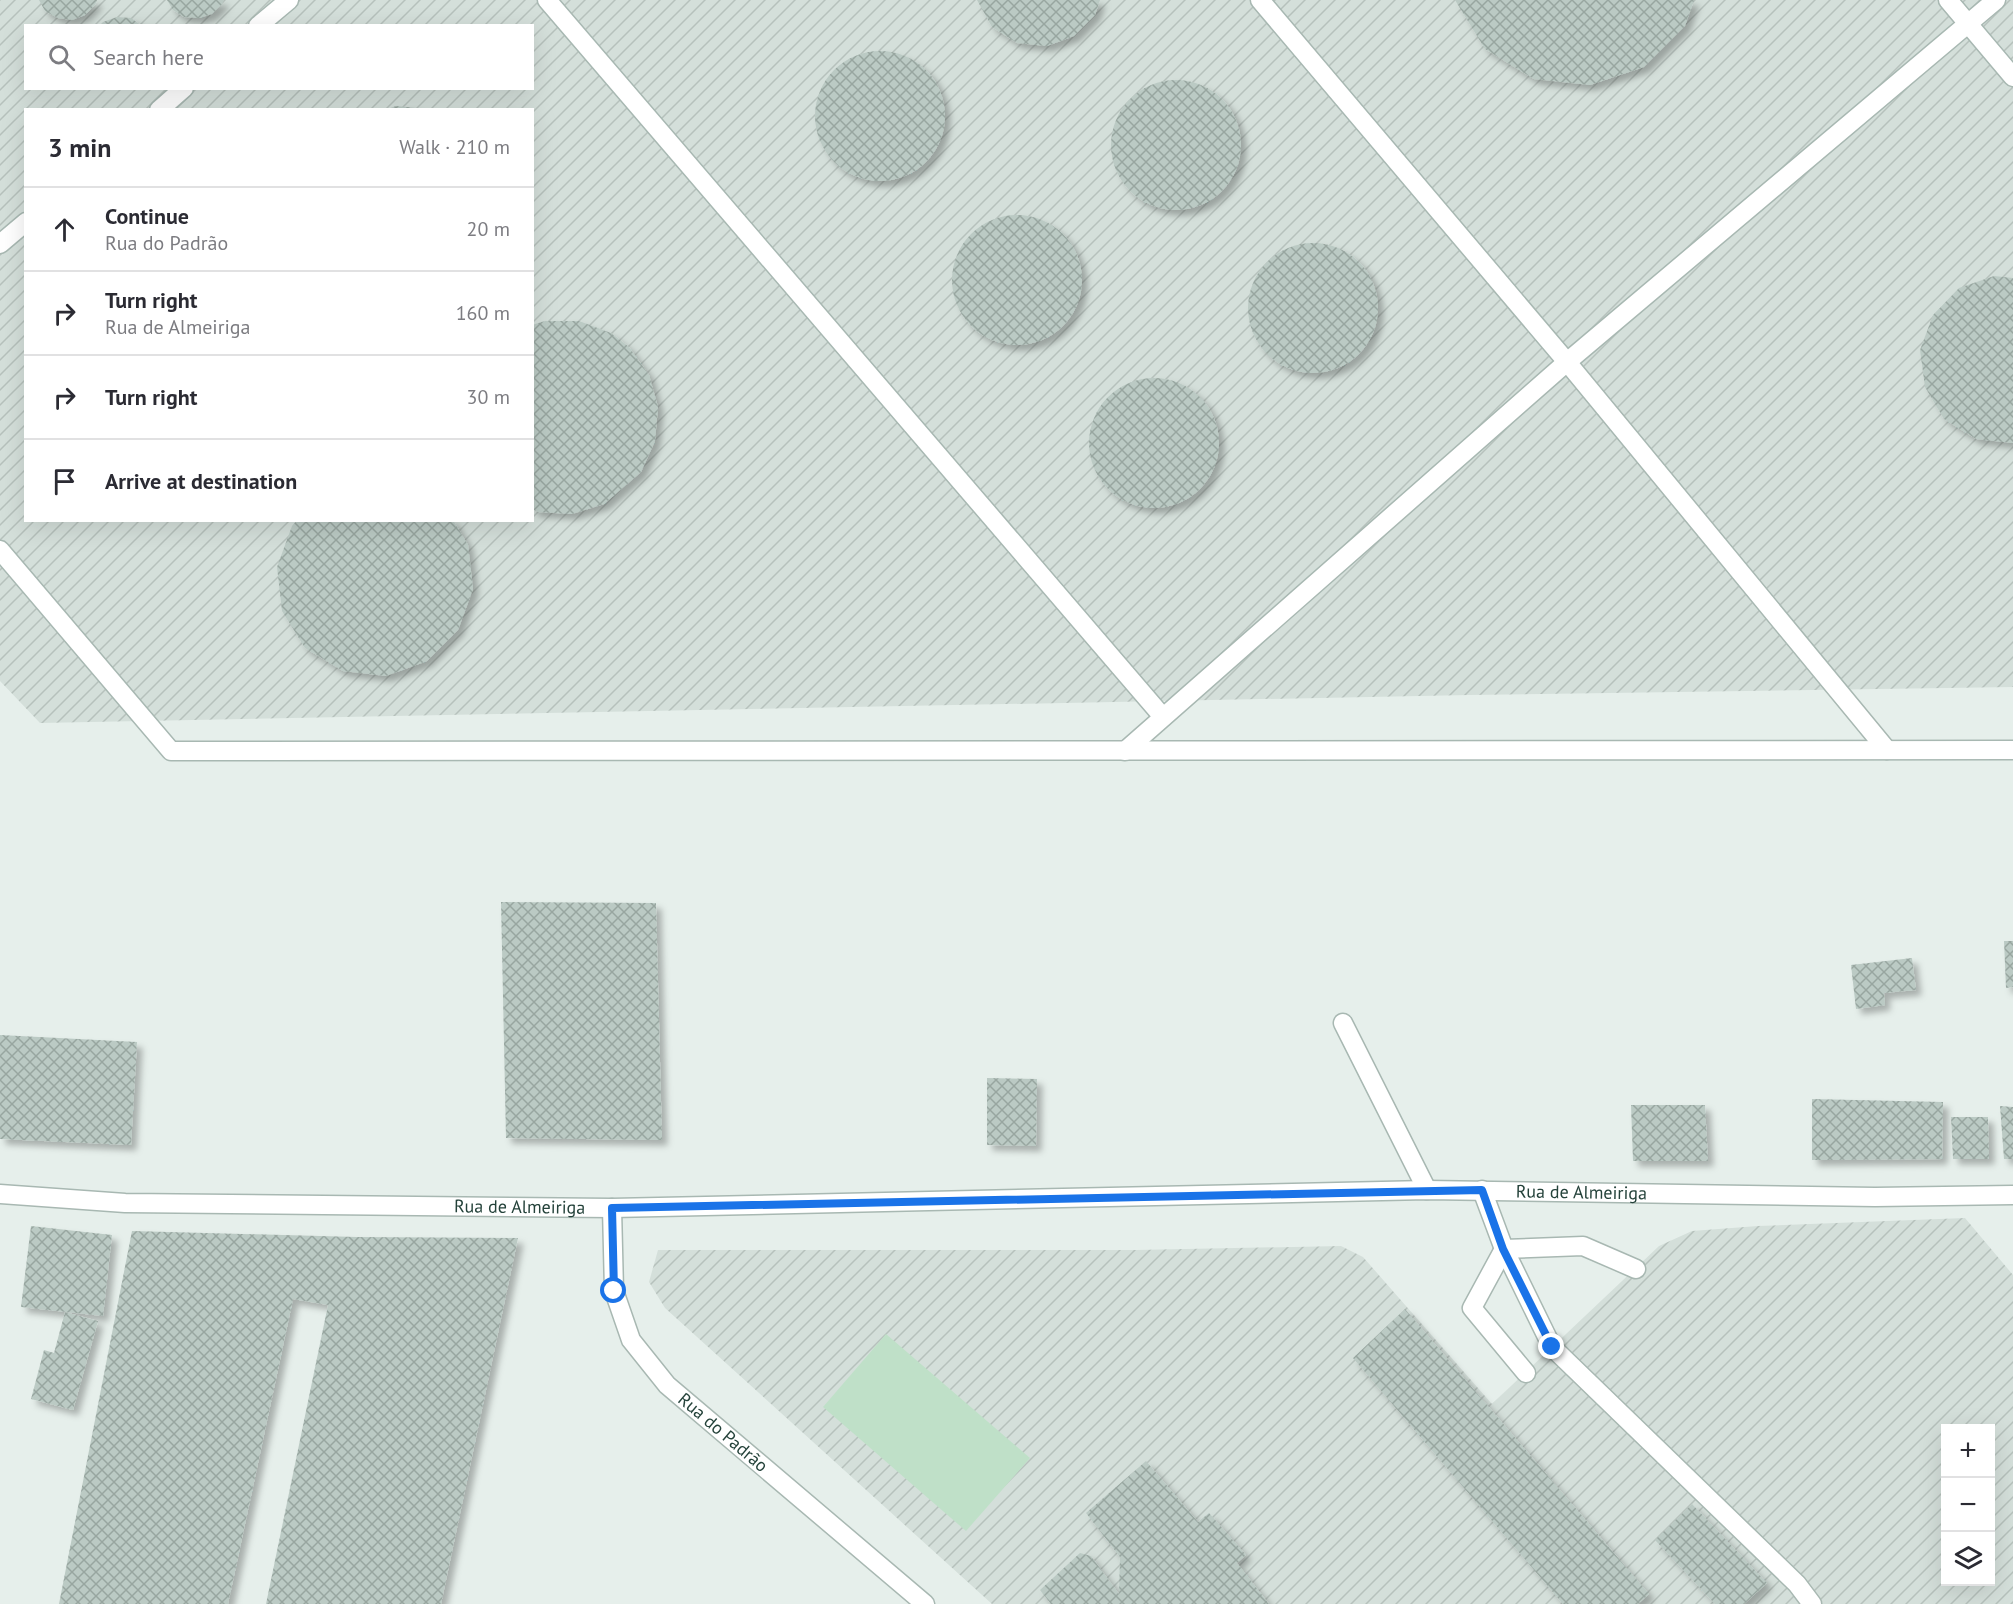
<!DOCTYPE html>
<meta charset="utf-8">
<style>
body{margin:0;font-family:"PT Sans",sans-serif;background:#f2f2f3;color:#2b2b33}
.controls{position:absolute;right:18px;bottom:18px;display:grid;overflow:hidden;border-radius:0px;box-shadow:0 6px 24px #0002}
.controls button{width:54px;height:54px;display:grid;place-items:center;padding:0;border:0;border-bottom:2px solid #e1e1e2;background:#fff;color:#2b2b33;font:30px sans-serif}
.stop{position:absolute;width:18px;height:18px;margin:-14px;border:4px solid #1a73e8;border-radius:50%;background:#fff}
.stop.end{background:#1a73e8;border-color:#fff;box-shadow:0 2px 6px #0008}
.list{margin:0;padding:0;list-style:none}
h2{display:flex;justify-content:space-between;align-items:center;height:78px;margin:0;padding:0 24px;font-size:26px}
h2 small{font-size:20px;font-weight:400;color:#7c7c81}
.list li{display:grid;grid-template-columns:39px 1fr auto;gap:18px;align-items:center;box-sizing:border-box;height:84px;padding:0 24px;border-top:2px solid #e1e1e2}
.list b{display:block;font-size:22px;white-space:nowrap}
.list p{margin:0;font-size:20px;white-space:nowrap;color:#7c7c81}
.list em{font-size:20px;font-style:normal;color:#7c7c81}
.icon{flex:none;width:33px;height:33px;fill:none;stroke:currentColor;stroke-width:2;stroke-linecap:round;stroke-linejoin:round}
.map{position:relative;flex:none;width:2013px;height:1604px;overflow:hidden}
.search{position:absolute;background:#fff;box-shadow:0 6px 24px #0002;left:24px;top:24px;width:510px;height:66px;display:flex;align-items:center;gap:15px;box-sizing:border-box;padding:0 21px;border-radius:0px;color:#7c7c81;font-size:22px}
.panel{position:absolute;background:#fff;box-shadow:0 6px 24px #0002;left:24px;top:108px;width:510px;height:414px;border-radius:0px}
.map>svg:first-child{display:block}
</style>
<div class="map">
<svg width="2013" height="1604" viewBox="0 0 2013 1604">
<defs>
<pattern id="industrial-furrows" width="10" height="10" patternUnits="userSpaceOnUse" patternTransform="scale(1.5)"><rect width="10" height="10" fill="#d4dfda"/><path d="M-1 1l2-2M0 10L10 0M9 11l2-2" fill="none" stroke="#b6c1bc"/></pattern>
<pattern id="building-cross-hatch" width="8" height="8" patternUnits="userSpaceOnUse" patternTransform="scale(1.5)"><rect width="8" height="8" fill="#bbcac4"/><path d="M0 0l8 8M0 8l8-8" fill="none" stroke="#98a6a0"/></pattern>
<filter id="shadow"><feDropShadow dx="5.5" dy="5.5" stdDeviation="3" flood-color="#0004"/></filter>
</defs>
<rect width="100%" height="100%" fill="#e6efeb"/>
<path fill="url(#industrial-furrows)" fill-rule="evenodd" d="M0,0H2013V687L1469,695L40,723L0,681ZM26,26H532V88H26ZM26,110H532V520H26Z
M1965,1218L2013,1275V1604H992L665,1308L649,1282L658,1250H1136L1341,1246L1363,1257L1492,1404L1659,1246L1692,1231L1758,1226ZM1946,1428H1990V1582H1946Z"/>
<path fill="#bfe0c8" d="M886,1334L1030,1458L966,1531L823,1407Z"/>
<path fill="url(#building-cross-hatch)" filter="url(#shadow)" d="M39,0H97L95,5L85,15L72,20L58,18L45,11Z
M167,0H224L222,4L212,14L199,18L184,17L173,10Z
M977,0H1100L1095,15L1074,36L1047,46L1017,43L992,27Z
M1455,0H1694L1685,26L1644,67L1590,85L1534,79L1485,49Z
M117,17L131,18L142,26H99L103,22Z
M815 116a65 65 0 1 1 130 0a65 65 0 1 1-130 0Z
M1111 145a65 65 0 1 1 130 0a65 65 0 1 1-130 0Z
M396,106L417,108V110H385Z
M952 280a65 65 0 1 1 130 0a65 65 0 1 1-130 0Z
M1248 308a65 65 0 1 1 130 0a65 65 0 1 1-130 0Z
M1994,276L2013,278V443L1976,439L1944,419L1925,387L1920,350L1933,315L1959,288Z
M545,321H579L611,333L629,347L649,375L658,407L655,441L641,472L604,504L572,514L538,512L532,509V325Z
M1089 443a65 65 0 1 1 130 0a65 65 0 1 1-130 0Z
M297,520H453L468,545L473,589L458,630L427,661L386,676L343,671L305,648L282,611L277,567L292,526Z
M501,902L656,903L662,1140L506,1138Z
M2004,941H2013V987L2006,988Z
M1912,958L1916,990L1884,993L1885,1005L1856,1009L1851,965Z
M0,1035L137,1042L131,1145L0,1139Z
M987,1078L1037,1079L1036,1146L987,1145Z
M1812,1099L1943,1102L1942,1159L1812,1160Z
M1631,1105H1705L1708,1161H1633Z
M2000,1106L2013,1107V1159H2004Z
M1951,1117H1988L1989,1159H1953Z
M31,1226L112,1235L103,1316L21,1307Z
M132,1231L357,1237L518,1238L441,1604H266L328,1305L293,1299L228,1604H59Z
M1405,1309L1649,1594L1638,1604H1563L1353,1358Z
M65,1312L98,1321L73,1410L31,1399L44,1350L54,1353Z
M1146,1461L1198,1522L1209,1513L1246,1555L1237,1563L1269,1604H1051L1040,1590L1080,1553L1091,1556L1119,1594L1120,1557L1086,1513Z
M1692,1504L1767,1583L1744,1604H1715L1655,1540Z"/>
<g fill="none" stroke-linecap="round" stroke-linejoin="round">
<defs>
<g id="minor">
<path d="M547,0L1163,717"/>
<path d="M1260,0L1567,362L1887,750"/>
<path d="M1948,0L2013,77"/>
<path d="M258,26L289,0"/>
<path d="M159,110L184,88"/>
<path d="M0,244L26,222"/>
<path d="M0,550L171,751L2013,750"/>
<path d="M1125,751L1567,362L1996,0"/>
<path d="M1343,1023L1427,1190"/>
<path d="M1482,1190L1504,1249L1552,1347L1797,1584L1812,1604"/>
<path id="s1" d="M0,1194L125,1203L612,1208L1427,1190L1875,1197L2013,1195"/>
<path id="s2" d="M612,1208L614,1291L631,1340L667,1385L925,1604"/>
<path d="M1526,1373L1472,1308L1504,1249L1583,1246L1636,1269"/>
</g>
</defs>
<use href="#minor" stroke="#a8b8b2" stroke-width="21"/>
<use href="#minor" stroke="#fff" stroke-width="18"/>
</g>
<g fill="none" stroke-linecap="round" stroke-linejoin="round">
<path stroke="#1a73e8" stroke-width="8" d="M614,1291L612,1208L1482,1190L1503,1249L1552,1347"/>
</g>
<g text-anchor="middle" stroke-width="4.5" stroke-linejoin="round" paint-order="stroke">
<g font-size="18" fill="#24423a" stroke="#f7fbf9">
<text dy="6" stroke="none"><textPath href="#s1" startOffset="1582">Rua de Almeiriga</textPath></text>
<text dy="6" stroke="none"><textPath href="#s1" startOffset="520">Rua de Almeiriga</textPath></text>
<text dy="6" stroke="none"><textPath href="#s2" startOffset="266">Rua do Padrão</textPath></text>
</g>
</g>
</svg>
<div class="controls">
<button>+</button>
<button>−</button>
<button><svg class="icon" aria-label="layers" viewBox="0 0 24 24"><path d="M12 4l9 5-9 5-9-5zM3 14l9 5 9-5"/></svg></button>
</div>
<div class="stop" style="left:614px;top:1291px"></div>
<div class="stop end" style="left:1552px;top:1347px"></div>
<div class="search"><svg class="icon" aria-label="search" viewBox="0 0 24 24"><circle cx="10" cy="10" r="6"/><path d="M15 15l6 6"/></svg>Search here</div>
<section class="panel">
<h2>3 min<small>Walk · 210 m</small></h2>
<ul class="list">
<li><svg class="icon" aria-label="ahead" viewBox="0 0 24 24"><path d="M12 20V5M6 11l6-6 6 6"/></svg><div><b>Continue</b><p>Rua do Padrão</p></div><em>20 m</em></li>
<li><svg class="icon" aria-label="right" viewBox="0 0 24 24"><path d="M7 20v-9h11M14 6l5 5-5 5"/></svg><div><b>Turn right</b><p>Rua de Almeiriga</p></div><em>160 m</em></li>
<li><svg class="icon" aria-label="right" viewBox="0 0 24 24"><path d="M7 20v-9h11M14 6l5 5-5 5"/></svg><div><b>Turn right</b></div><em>30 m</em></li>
<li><svg class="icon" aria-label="arrive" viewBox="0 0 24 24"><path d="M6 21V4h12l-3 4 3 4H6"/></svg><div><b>Arrive at destination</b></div></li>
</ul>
</section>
</div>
